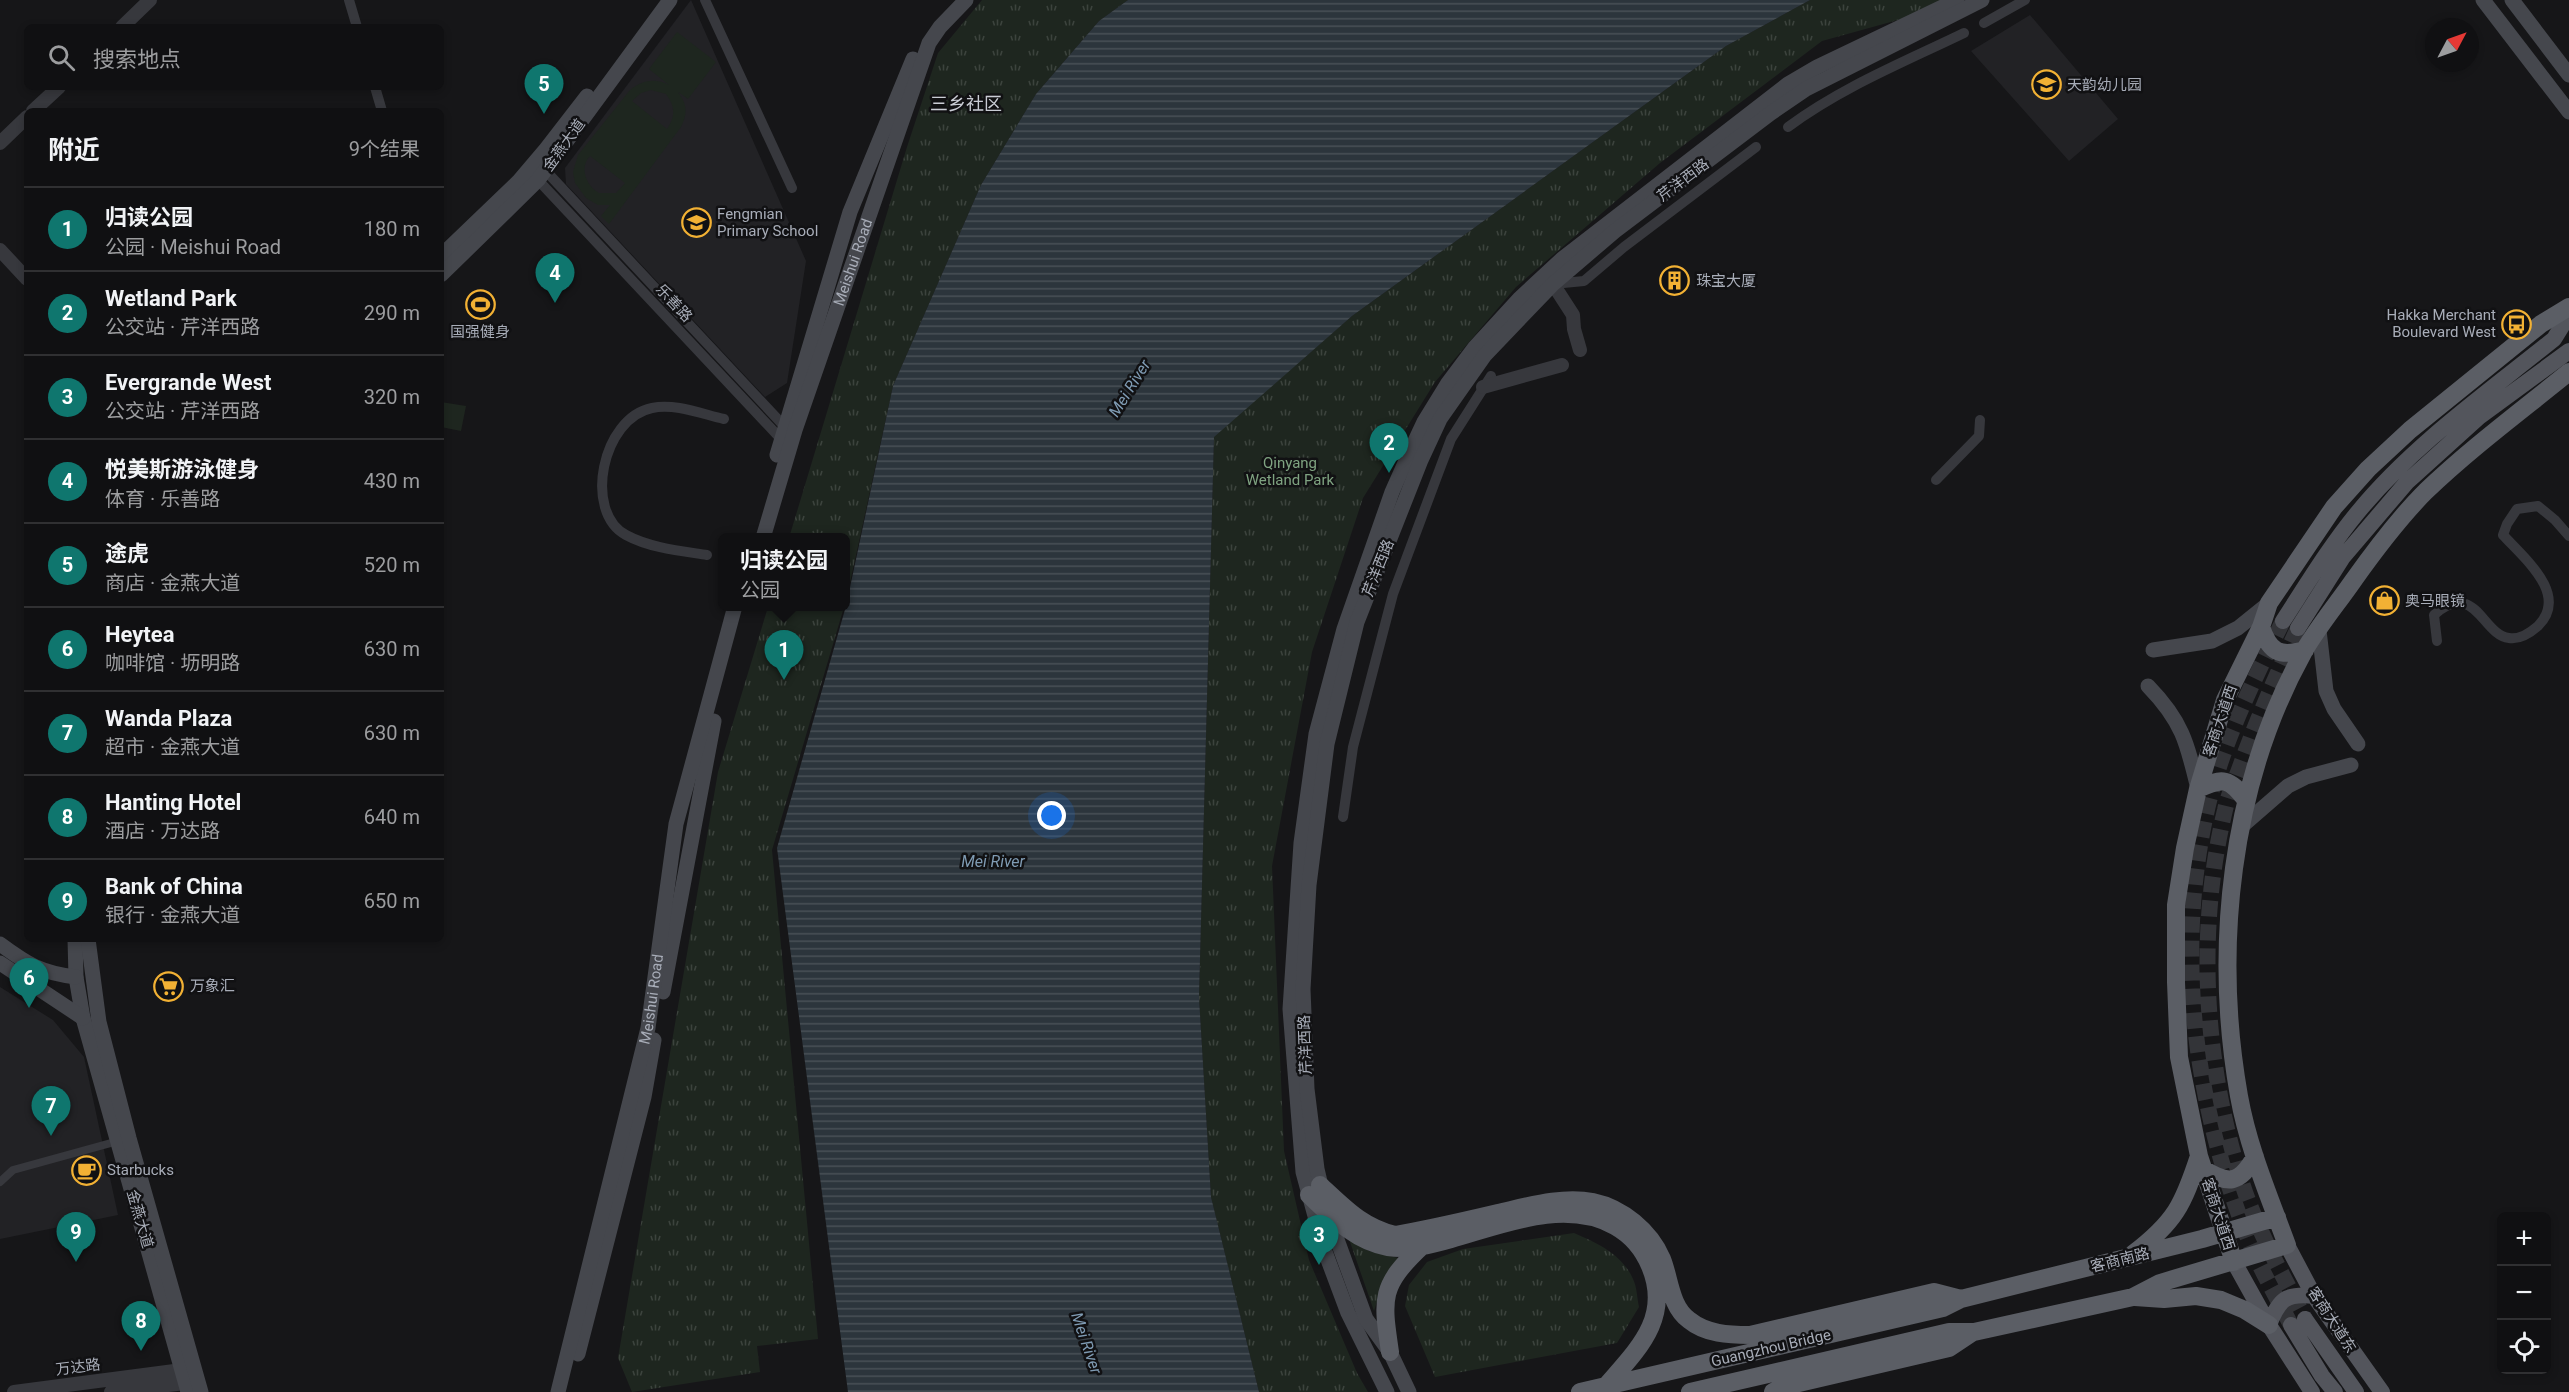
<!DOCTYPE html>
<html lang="zh">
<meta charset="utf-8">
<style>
body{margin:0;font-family:Roboto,"Noto Sans SC",sans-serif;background:#1e1e20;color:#f1f3f6}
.controls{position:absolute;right:18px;bottom:18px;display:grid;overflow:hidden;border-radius:9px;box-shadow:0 3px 9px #0003}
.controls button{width:54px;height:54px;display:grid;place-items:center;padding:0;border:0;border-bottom:2px solid #303032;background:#101012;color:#f1f3f6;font:30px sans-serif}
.compass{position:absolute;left:2425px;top:18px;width:54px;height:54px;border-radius:50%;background:#101012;box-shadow:0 3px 9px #0003;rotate:49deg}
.you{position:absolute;left:1052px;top:816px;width:21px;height:21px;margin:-15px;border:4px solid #fff;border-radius:50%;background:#1a73e8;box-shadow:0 0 0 9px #1a73e833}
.badge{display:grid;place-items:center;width:39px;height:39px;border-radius:50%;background:#0f766e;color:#fff;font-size:20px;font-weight:700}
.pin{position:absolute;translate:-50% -50px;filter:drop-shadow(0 2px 3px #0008)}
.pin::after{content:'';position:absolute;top:32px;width:21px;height:18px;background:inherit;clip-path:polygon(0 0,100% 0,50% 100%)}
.popup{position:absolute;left:718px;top:533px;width:132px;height:78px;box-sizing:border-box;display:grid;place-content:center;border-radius:9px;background:#101012;filter:drop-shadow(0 2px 4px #0005);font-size:20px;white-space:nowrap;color:#9c9d9f}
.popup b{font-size:22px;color:#f1f3f6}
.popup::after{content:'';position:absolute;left:50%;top:100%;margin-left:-12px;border:12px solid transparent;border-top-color:#101012}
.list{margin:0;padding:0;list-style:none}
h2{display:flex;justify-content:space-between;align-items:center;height:78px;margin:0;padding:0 24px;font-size:26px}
h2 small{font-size:20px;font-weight:400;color:#9c9d9f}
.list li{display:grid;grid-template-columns:39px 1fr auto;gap:18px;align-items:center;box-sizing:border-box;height:84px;padding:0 24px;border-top:2px solid #303032}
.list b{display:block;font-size:22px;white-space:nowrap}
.list p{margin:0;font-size:20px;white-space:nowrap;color:#9c9d9f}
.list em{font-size:20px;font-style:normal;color:#9c9d9f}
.icon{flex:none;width:33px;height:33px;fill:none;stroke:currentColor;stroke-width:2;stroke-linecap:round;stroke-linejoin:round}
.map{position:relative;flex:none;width:2569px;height:1392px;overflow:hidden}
.search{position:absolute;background:#101012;box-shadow:0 3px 9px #0003;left:24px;top:24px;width:420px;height:66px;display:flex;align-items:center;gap:15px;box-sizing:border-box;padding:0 21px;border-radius:9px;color:#9c9d9f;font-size:22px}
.panel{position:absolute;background:#101012;box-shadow:0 3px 9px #0003;left:24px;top:108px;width:420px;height:834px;border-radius:9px}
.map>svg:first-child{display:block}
</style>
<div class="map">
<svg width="2569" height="1392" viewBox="0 0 2569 1392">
<defs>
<pattern id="grass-tufts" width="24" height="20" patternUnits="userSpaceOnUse" patternTransform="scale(1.5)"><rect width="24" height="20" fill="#1e261f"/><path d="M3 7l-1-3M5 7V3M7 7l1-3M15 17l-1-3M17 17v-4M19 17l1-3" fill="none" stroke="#3c433d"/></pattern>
<pattern id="water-rules" width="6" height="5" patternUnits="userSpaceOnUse" patternTransform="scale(1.5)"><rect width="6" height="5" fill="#2c353c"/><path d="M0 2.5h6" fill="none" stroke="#485056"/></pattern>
</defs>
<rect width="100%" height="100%" fill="#161618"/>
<path fill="#222225" d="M691,0L806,261L787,383L765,397L566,184L565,168Z
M2030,15L2118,119L2069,161L1971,51Z
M0,987L53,1020L84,1057L118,1215L0,1239Z"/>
<path fill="url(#grass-tufts)" d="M982,0H1128L1099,21L1036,94L981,185L893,386L846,601V538H789L907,147L938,53Z
M1810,0H1949L1934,10L1822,41L1660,163L1516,287L1435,382L1363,498L1312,652L1272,866L1284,1151L1309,1260L1357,1373L1368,1392H1259L1211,1197L1199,997L1214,436L1352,316L1726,46Z
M768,607H844L772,850L818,1339L757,1346L760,1372L632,1392L618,1358L718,772Z
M1574,1233C1597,1243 1622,1254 1633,1279C1637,1287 1637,1298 1639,1307L1617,1343L1435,1377L1405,1306L1409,1285L1427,1262L1463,1249Z
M1349,1239L1369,1251L1398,1258L1383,1283L1374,1311Z"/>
<path fill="#1e261f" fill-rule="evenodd" d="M677,32L716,62L688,99L678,92C687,104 688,113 681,127L609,224L601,216L610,205H598L586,198L575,183L573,172L578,155L630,90C643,80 655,78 669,85L649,69ZM651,90L666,94C675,106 676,116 667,129L632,101L641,93ZM590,156L625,183L616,193H599C586,186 579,167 590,156Z
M441,402L466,406L461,431L441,427Z"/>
<path fill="url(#water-rules)" d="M1128,0H1810L1726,46L1352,316L1214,437L1199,997L1211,1197L1259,1392H848L777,848L846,606L893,386L981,185L1036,94L1099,21Z"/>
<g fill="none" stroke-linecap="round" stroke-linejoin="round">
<path stroke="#333438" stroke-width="16" stroke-dasharray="16 8" stroke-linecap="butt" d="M2283,621C2254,679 2225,738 2209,801C2174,946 2193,1099 2247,1236C2259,1267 2276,1296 2291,1325
M2298,628C2277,674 2257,719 2240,767C2235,781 2228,795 2225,810C2196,931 2204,1064 2242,1183C2257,1230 2283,1275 2305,1319"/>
<path stroke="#37383d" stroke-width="8" d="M0,1182L13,1170L111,1143"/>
<path stroke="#37383d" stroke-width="10" d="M349,0L357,27
M705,0L792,188
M1984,23L2025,0
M375,87L382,111
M1788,127C1842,87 1904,62 1964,33
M545,170L785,427L789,428
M538,180L781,439L785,441
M1553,284L1584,281L1624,247L1756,147
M1936,480L1979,436L1980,420
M707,555C681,551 650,548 626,535C583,512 602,418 652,408C675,403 702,414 724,419
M2437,641L2434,615C2475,578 2482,635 2509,638C2520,640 2530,633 2538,626C2569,595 2526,560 2503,535L2507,524L2517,509L2538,506L2555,520L2569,536
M1343,817L1353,747L1393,594L1451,439L1491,376"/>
<path stroke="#37383d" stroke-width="14" d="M122,27L150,0
M33,111L59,87
M0,143L27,117
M0,250L27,279
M1553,284L1573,315L1574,329L1580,350
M1483,387L1562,365
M14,1392L182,1370
M111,1392L185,1383"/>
<g stroke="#45474d" stroke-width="15">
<path d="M2483,0L2569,112"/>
<path d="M2512,0L2569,75"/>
<path d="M441,256L518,182L546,149L587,96"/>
<path d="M441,275L538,180L670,0"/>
<path d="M777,455L850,212L913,59"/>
<path id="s1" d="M763,538L795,430L929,43L940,27L966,0"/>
<path d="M2319,630L2326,691L2334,709L2358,744"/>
<path d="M2153,650L2212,641L2238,628L2269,603"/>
<path d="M2148,686C2182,721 2187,742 2198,789"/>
<path d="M2242,826L2288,786L2306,777L2351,765"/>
<path d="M75,939L76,977L83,1018L188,1392"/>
<path d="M88,939L99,1022L129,1138L201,1392"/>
<path d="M0,944C27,964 41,973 76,977"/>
<path d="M0,963L83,1018"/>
<path d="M663,992L714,721"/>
<path d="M578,1354L644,1097L654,1040"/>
<path id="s2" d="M558,1392L648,1028L676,824L735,606"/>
<path d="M1387,1392L1348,1313L1324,1249L1303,1172L1290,1009L1301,843L1316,734L1344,629L1392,492L1408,456L1424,422L1448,383L1475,347L1519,299L1562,259L1788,84L1817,67L1957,0"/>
<path d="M1409,1392L1390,1352L1366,1319L1327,1212L1317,1169L1307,1089L1303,989L1309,885L1327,744L1357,622L1421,460L1440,419L1485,355L1553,284L1615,231L1771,113L1806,89L1982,0"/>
</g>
<path stroke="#53555c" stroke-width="16" d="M2283,621C2307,584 2330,546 2358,512C2413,445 2487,393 2554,339L2569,315
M2298,628L2343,557L2407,482L2479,417L2569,351
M2287,1245L2314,1296L2382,1392
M2234,1262L2269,1325L2312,1392
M2305,1319L2356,1392
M2269,1325C2279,1299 2286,1293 2314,1296
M2291,1325L2322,1376L2335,1392"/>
<path stroke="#5b5e65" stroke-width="18" d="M2261,627C2270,653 2280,657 2305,650
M2198,789C2223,777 2229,778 2246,800
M2203,1169C2229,1185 2239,1184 2255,1157
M1320,1185C1345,1208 1362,1227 1395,1235C1430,1229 1464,1221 1498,1213C1529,1206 1562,1196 1593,1202C1622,1208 1650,1231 1662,1259C1670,1279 1670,1306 1689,1320C1706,1334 1729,1335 1750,1335L1934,1292L1961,1299
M1309,1195C1331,1216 1356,1242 1388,1247C1409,1250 1430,1245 1451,1239C1502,1225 1564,1198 1615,1226C1631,1235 1643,1249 1650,1266C1672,1318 1637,1350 1606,1386
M2133,1254C2175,1222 2183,1205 2199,1156
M2234,1262L2199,1156L2179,1057L2176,982V905L2185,848L2198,789L2225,700L2261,627L2269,603L2334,507L2368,469L2410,430L2541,324L2569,307
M2135,1297L2164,1299L2196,1296L2221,1300L2245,1310L2269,1325
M1390,1352C1382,1298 1380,1286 1421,1247
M1580,1392L1943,1308L1961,1299L2202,1239L2277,1217
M1690,1392L1949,1332H1974L2133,1297L2160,1283L2287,1245C2269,1196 2248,1147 2239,1096C2213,949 2230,784 2304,651C2318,627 2337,604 2353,581C2375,550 2399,518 2426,491C2471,448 2521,411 2569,372
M1773,1392L1786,1386L1949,1348L1973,1332"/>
</g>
<defs>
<symbol id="school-ring" viewBox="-11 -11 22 22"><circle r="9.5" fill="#111113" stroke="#f2b134" stroke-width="1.5"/><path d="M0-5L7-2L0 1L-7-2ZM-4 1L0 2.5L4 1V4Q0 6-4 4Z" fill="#f2b134"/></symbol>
<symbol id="building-ring" viewBox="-11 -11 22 22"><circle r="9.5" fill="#111113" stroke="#f2b134" stroke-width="1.5"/><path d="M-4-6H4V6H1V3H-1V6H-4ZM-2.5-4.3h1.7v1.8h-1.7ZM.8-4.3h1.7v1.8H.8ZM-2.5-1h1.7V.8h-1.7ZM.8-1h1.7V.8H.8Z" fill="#f2b134"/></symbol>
<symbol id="stadium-ring" viewBox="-11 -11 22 22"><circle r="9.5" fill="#111113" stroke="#f2b134" stroke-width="1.5"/><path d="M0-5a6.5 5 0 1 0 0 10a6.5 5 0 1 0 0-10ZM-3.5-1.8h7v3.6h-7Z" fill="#f2b134"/></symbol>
<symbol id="bus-ring" viewBox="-11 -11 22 22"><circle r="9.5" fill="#111113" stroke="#f2b134" stroke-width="1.5"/><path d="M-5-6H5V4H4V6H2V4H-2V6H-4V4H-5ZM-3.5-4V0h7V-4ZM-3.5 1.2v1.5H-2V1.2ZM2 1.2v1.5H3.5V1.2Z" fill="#f2b134"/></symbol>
<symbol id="shop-ring" viewBox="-11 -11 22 22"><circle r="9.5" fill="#111113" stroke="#f2b134" stroke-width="1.5"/><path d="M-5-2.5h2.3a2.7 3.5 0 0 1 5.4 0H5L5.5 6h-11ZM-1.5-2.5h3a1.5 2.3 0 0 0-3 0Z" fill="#f2b134"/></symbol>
<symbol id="supermarket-ring" viewBox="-11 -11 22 22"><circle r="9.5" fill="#111113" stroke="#f2b134" stroke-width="1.5"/><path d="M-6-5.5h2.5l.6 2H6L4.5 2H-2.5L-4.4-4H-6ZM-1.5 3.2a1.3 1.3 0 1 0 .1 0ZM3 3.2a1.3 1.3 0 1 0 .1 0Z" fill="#f2b134"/></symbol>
<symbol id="cafe-ring" viewBox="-11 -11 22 22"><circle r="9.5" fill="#111113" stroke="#f2b134" stroke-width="1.5"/><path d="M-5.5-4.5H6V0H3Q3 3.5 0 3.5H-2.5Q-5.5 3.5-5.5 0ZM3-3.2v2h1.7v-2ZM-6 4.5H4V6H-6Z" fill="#f2b134"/></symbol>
</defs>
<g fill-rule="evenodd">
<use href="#school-ring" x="2030" y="68" width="33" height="33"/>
<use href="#school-ring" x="680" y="206" width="33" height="33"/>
<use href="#building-ring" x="1658" y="264" width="33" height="33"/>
<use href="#stadium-ring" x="464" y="288" width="33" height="33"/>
<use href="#bus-ring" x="2500" y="308" width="33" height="33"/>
<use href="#shop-ring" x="2368" y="584" width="33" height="33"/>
<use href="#supermarket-ring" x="152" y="970" width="33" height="33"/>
<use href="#cafe-ring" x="70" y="1154" width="33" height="33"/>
</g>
<g text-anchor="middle" stroke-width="5" stroke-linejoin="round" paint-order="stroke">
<g font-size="15" fill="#a8adb8" stroke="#111113" text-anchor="start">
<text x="2067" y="90">天韵幼儿园</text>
<text x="717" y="219">Fengmian<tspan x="717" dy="17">Primary School</tspan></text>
<text x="1696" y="286">珠宝大厦</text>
<text x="2496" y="320" text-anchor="end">Hakka Merchant<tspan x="2496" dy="17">Boulevard West</tspan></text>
<text x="480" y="337" text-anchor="middle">国强健身</text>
<text x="2405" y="606">奥马眼镜</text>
<text x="190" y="991">万象汇</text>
<text x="107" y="1175">Starbucks</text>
</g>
<g font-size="15" fill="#a8adb8" stroke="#111113">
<text transform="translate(564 145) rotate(-54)" y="5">金燕大道</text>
<text transform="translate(1683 180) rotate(-37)" y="5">芹洋西路</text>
<text dy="5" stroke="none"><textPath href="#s1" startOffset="290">Meishui Road</textPath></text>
<text transform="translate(674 303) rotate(47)" y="5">乐善路</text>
<text transform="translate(1378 568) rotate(-68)" y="5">芹洋西路</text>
<text transform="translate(2220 721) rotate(-71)" y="5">客商大道西</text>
<text dy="5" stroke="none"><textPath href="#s2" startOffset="404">Meishui Road</textPath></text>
<text transform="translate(1305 1045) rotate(-92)" y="5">芹洋西路</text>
<text transform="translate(2218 1214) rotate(72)" y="5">客商大道西</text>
<text transform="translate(140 1219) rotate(74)" y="5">金燕大道</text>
<text transform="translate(2120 1260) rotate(-14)" y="5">客商南路</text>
<text transform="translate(2332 1320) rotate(57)" y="5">客商大道东</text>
<text transform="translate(1771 1348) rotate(-13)" y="5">Guangzhou Bridge</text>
<text transform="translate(78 1367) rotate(-7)" y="5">万达路</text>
</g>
<g font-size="15" fill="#7fa381" stroke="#111113">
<text x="1290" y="468">Qinyang<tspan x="1290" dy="17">Wetland Park</tspan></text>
</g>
<g font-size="16" font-style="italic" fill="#7f9bb3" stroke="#111113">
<text transform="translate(1129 388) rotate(-58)" y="6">Mei River</text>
<text x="993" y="867">Mei River</text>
<text transform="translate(1087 1343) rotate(71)" y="6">Mei River</text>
</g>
<g font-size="18" fill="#c9ccd4" stroke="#111113">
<text x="966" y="110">三乡社区</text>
</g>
</g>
</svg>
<div class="controls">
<button>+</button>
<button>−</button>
<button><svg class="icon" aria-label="locate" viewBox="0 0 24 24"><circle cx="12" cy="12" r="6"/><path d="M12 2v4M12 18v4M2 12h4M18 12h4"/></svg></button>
</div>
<svg class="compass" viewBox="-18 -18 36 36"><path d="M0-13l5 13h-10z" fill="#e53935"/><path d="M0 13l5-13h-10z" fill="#9c9d9f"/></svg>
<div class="you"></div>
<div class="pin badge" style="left:784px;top:680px">1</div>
<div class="popup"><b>归读公园</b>公园</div>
<div class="pin badge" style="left:1389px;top:473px">2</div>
<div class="pin badge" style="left:1319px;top:1265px">3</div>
<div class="pin badge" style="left:555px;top:303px">4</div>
<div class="pin badge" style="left:544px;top:114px">5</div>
<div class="pin badge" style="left:29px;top:1008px">6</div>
<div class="pin badge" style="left:51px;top:1136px">7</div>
<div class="pin badge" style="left:141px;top:1351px">8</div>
<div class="pin badge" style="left:76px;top:1262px">9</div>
<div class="search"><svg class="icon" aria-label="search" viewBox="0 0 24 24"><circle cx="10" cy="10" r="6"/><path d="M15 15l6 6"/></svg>搜索地点</div>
<section class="panel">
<h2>附近<small>9个结果</small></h2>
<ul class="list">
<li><span class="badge">1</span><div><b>归读公园</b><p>公园 · Meishui Road</p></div><em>180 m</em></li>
<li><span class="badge">2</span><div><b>Wetland Park</b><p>公交站 · 芹洋西路</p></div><em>290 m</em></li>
<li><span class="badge">3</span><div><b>Evergrande West</b><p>公交站 · 芹洋西路</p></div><em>320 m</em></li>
<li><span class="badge">4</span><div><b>悦美斯游泳健身</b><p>体育 · 乐善路</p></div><em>430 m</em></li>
<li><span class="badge">5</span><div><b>途虎</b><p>商店 · 金燕大道</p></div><em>520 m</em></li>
<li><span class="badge">6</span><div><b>Heytea</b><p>咖啡馆 · 坜明路</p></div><em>630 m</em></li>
<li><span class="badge">7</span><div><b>Wanda Plaza</b><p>超市 · 金燕大道</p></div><em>630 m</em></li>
<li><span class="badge">8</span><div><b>Hanting Hotel</b><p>酒店 · 万达路</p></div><em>640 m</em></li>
<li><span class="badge">9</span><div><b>Bank of China</b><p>银行 · 金燕大道</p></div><em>650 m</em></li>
</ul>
</section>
</div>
